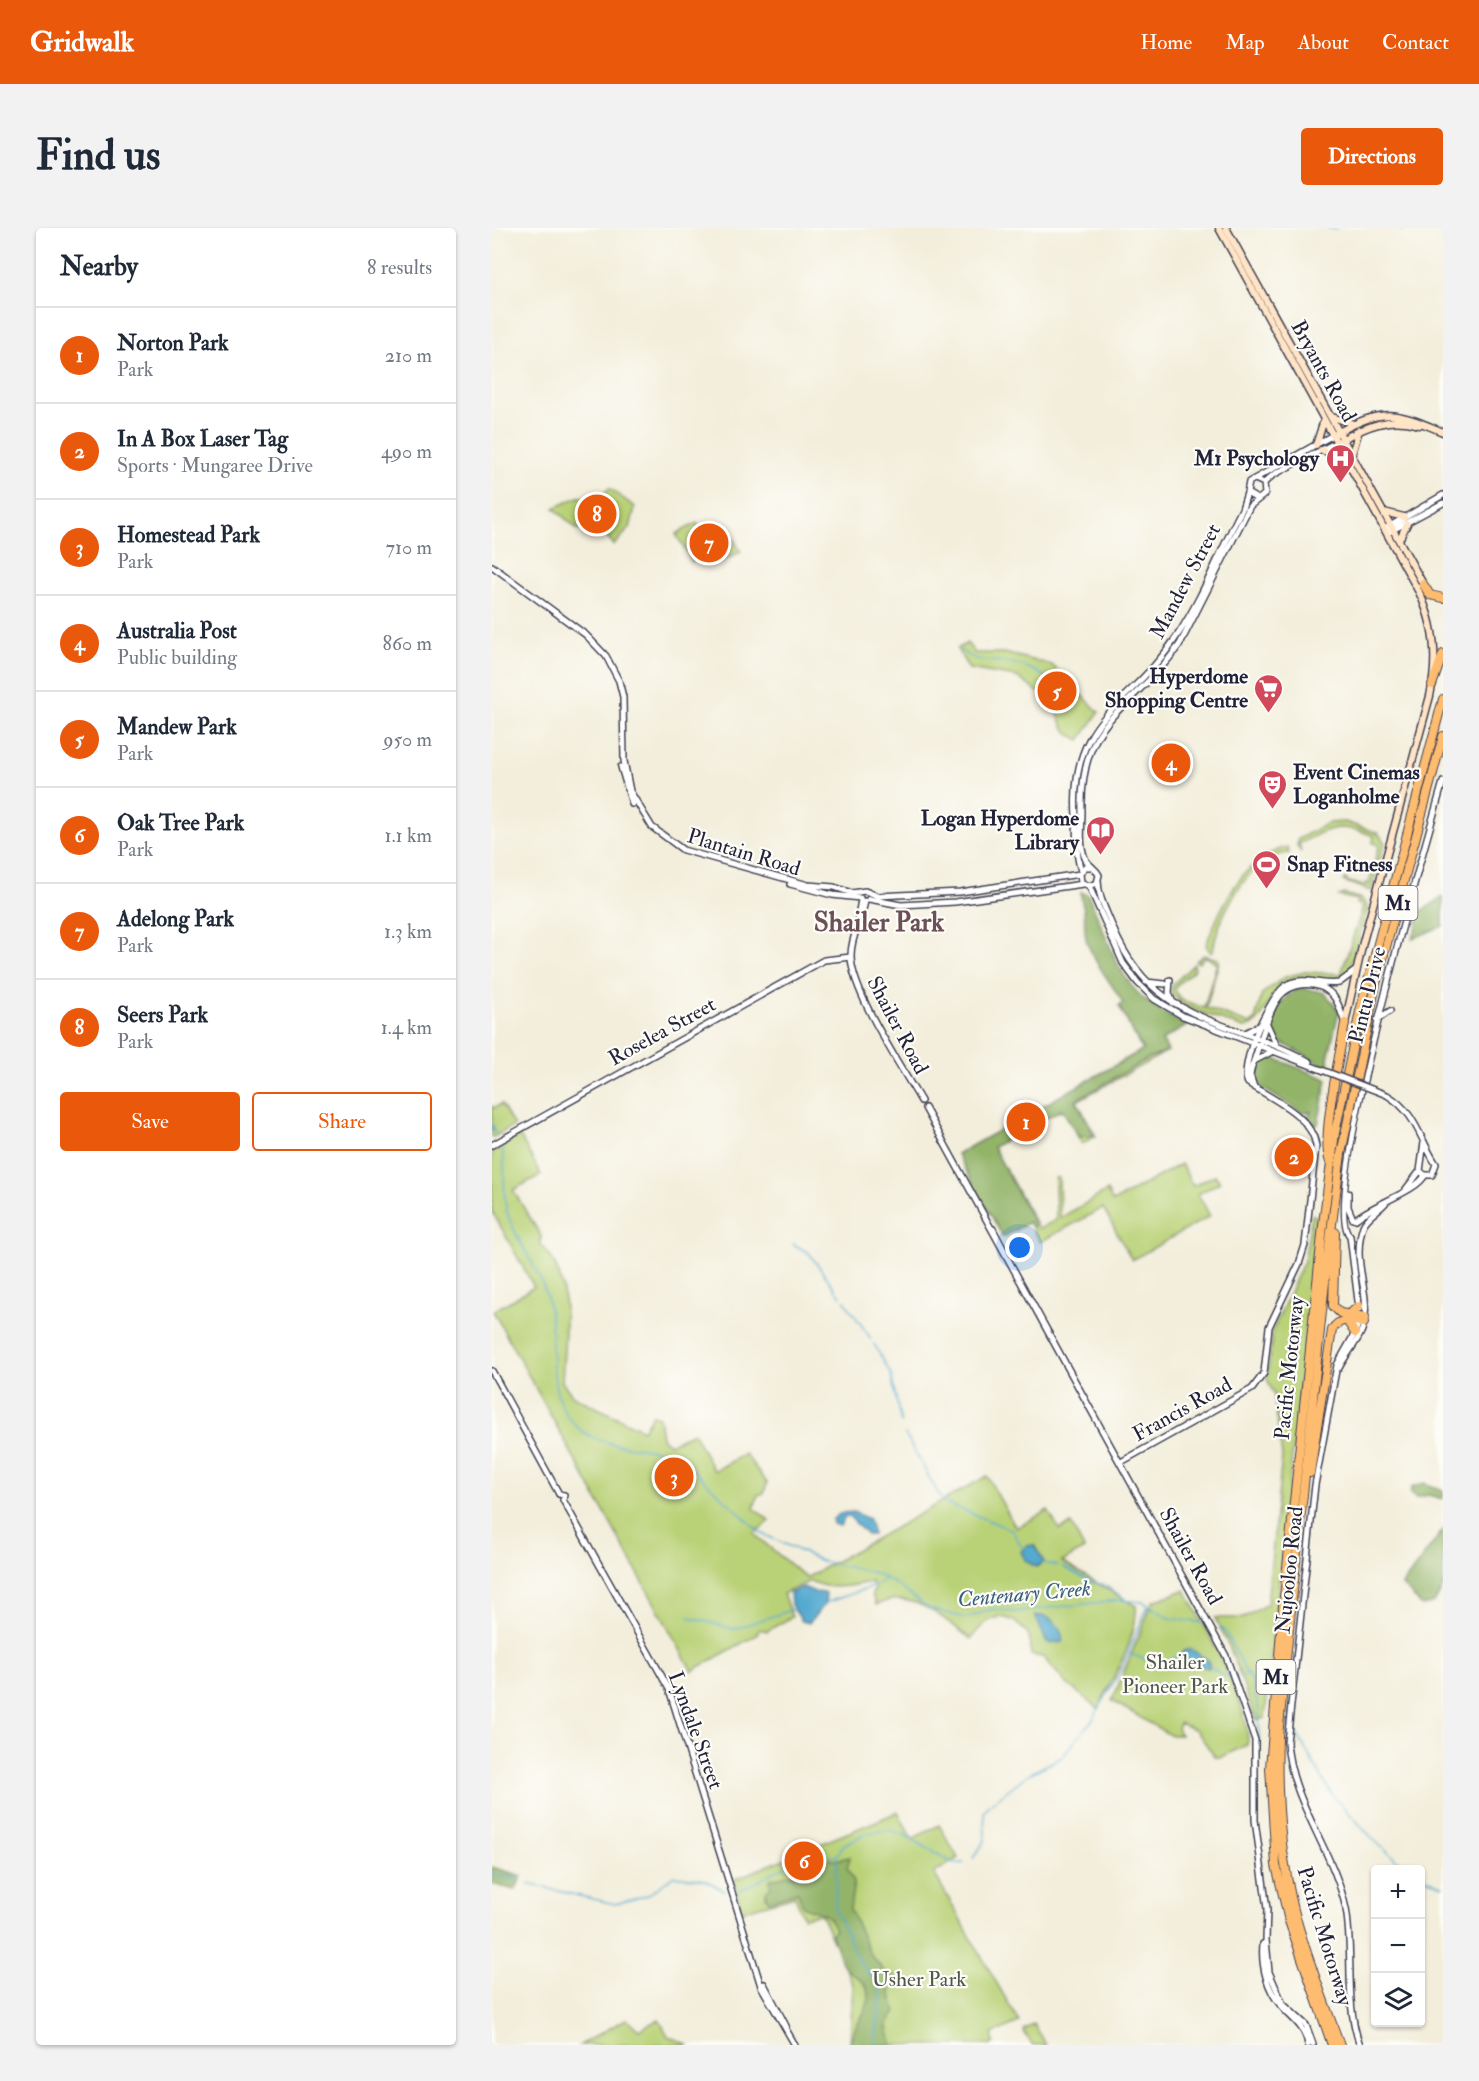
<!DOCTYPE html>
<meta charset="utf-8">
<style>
body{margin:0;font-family:"IM FELL Double Pica",serif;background:#f2f2f3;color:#1f2937}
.controls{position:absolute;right:18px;bottom:18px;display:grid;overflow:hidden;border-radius:6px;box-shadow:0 2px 4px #0004}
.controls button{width:54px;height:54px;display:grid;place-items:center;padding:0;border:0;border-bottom:2px solid #e0e1e3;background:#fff;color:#1f2937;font:30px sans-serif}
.you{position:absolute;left:528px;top:1020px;width:21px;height:21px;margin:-15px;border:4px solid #fff;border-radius:50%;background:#1a73e8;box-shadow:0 0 0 9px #1a73e833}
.badge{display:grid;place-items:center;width:39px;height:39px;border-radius:50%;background:#ea580c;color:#fff;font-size:20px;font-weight:700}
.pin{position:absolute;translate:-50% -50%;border:3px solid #fff;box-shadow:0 2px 6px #0006}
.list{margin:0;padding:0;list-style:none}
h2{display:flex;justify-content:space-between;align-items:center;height:78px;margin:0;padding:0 24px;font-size:26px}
h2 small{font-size:20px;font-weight:400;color:#747a83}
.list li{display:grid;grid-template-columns:39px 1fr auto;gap:18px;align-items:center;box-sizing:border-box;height:96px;padding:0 24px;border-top:2px solid #e0e1e3}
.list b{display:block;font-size:22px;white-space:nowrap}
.list p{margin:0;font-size:20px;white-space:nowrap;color:#747a83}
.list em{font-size:20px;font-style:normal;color:#747a83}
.actions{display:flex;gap:12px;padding:18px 24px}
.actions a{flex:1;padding:14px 0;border:2px solid #ea580c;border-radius:6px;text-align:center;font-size:21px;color:#ea580c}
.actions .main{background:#ea580c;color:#fff}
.icon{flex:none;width:33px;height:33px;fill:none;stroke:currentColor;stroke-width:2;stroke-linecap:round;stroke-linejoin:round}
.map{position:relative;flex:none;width:951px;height:1817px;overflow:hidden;border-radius:6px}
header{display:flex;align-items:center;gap:36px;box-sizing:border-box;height:84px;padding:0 30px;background:#ea580c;color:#fff}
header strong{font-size:28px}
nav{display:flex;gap:33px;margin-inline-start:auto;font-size:21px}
.intro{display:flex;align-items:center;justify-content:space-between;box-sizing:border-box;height:144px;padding:0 36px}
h1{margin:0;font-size:42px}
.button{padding:15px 27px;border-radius:6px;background:#ea580c;color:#fff;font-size:21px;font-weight:700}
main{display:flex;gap:36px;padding:0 36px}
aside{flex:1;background:#fff;border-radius:6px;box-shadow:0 2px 4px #0004}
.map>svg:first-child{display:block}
</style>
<header>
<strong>Gridwalk</strong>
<nav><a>Home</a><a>Map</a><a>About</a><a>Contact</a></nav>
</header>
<div class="intro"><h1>Find us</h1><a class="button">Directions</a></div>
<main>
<aside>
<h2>Nearby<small>8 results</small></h2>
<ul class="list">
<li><span class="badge">1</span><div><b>Norton Park</b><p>Park</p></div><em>210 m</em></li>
<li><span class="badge">2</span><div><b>In A Box Laser Tag</b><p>Sports · Mungaree Drive</p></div><em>490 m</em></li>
<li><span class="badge">3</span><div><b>Homestead Park</b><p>Park</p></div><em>710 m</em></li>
<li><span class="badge">4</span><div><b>Australia Post</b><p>Public building</p></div><em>860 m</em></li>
<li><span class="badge">5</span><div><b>Mandew Park</b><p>Park</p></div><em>950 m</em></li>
<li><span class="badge">6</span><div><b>Oak Tree Park</b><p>Park</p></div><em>1.1 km</em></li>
<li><span class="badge">7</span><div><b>Adelong Park</b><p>Park</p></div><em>1.3 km</em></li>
<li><span class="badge">8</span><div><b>Seers Park</b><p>Park</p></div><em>1.4 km</em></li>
</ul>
<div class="actions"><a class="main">Save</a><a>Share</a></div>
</aside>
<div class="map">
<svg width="951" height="1817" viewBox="0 0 951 1817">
<rect width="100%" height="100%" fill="#fdfcf7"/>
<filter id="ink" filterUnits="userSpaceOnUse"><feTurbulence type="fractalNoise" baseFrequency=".0167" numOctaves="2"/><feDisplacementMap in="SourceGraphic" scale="12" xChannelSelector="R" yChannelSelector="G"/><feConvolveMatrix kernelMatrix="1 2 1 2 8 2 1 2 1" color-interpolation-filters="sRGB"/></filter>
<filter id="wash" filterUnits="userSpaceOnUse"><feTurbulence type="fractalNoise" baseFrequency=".008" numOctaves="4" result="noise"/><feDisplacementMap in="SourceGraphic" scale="24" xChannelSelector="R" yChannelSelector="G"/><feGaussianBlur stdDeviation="1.35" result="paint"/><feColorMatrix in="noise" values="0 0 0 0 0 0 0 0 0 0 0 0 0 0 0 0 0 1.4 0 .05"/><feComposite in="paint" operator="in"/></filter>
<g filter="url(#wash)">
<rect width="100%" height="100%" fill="#f3eedb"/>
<path fill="#b9d277" stroke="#6e7a59" stroke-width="1.5" d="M117,260L143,279L138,300L122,317L110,302L85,301L62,280L86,269L108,270Z
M205,295L212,308L233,296L249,324L227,335L220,323L200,334L184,306Z
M475,415L483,425H513L560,437L607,484L588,512L577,506L571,498L561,475L525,449L477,441L465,421Z
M853,594L886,605L893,615L879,663L851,653L854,650V653L872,658L873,655L877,656L887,617L881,615L882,608C847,594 839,599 807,616L809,624L805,618L806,611L836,595Z
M795,619L797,625C757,627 724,691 721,724H718L714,717C729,678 749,631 795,619Z
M852,666L870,671L876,680L855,748C834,759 812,742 791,756C773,768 774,798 752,800L697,780L679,767L680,757L702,736L703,741L685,757L683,762L688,771L712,780L725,735L713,728L707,735L704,733L711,727L726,731L727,733L714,780L758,796L763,792L770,766L793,749L813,744L849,746L870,682V677L865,676L866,672L847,668Z
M647,767L680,791L696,797L670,812L676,823L585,873L604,908L590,916L570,881L501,919L547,1001L564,992L563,950H567L568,990L615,963L621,974L689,936L701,958L723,947L728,954L706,966L718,988L640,1032L611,980L548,1014L537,994L511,1009L465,926L650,822L627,778Z
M9,876L22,898L0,910V878L2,880Z
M28,908L49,947L21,962L49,1008V1017C83,1050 72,1110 70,1154L81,1168L151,1202L160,1187L167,1189L170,1210L178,1216L201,1204L222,1243L253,1226L275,1255L272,1265L266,1267L262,1280L278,1293L262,1306L314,1350L495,1248L524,1300L556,1282L567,1302L579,1296L592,1321L570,1334L644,1378C645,1416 620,1447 607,1481L574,1455L551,1429L539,1427L536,1405C530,1401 526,1395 520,1392C502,1383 488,1398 479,1411C452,1390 418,1359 384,1377L380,1366L383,1360L379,1354C357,1358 339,1363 318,1353L291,1366L300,1389L275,1403L268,1401L263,1408L200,1443L1,1083L42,1059L0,983V923Z
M820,987L825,988L773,1490L764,1492L738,1420L723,1390H752L775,1376L790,1229L782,1167L775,1151L781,1102L812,1033Z
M693,1362C709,1390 763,1489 755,1517L729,1529H723L704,1502L687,1495L685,1501L689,1507H678L620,1473L661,1373Z
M406,1584L420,1611L447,1597L466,1630L442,1645L527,1794L500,1806L502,1815L498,1817H358L361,1757L329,1686L311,1689L303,1668L250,1683L241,1652Z
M134,1791L147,1802L167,1791L176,1808L197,1817H88Z
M542,1796L554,1817H540L531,1802Z"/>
<path fill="#92b468" stroke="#5a6b52" stroke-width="1.5" d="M589,664L596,667C625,728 625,768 696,797L670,812L676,823L655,831L584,872L602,908L587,909L570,881L501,919L543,997L540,999L537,994L511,1009L465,926L651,822L627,778L631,775C619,754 603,737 595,714C591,705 594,686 591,678C590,672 588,670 589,664Z
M951,669V698L920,711L926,695L923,687Z
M811,760L833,765L847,783L836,830L838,841L786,813L780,803C780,783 792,765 811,760Z
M781,830L835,851L826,896H821L816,890L819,884H809L768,859L762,848V838L770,831Z
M932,1255L951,1263V1271L936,1267L924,1270L918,1264L920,1259Z
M951,1302V1359L942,1375L930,1378L910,1357Z
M358,1629L355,1640L362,1653L358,1681L378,1726L393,1744L404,1748L398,1764L404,1784C402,1789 396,1792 396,1797C395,1803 400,1808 400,1817H358C359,1801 376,1785 377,1770C378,1752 360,1749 352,1738C346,1729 343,1716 340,1706L343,1701C334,1681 328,1687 311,1678L306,1664L277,1673L274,1669V1663L279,1659L278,1651L330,1640L333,1630L343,1632Z
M0,1639L30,1648L23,1662L0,1656Z"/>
<path fill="#52a9cf" stroke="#3a6685" stroke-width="1.5" d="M361,1284L377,1291L381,1307H375L357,1288L352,1290L348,1298L341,1296V1291L349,1285Z
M542,1317L552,1334L544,1339L534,1333L529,1324L534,1318Z
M311,1359L323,1364L334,1365L333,1376L317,1395L310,1393L299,1377L298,1365Z
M543,1387C561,1389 569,1396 571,1414L559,1416L554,1413Z
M699,1421L717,1433V1440L692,1434L689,1429L691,1423Z"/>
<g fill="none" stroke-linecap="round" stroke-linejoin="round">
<path stroke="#52a9cf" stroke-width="1.5" d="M836,0L844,1
M909,2L914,0
M468,422C485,435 499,432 519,435C537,438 557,449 569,462
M0,895L4,906
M10,919C15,941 9,966 16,987C26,1017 50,1043 56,1074C66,1116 49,1172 90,1203C118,1223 156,1216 186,1228L269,1305L329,1333L383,1345L402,1355L438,1381L474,1390L501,1381L521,1384L628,1372L651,1374L677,1390L712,1395
M301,1016L317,1025L344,1062
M346,1064L349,1068
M352,1072L379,1111
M382,1116L399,1146L409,1195
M413,1206L451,1274L520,1302L530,1320
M550,1335L566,1338
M571,1339L601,1355L611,1356L635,1372
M333,1375L385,1357L392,1351
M197,1389L242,1401L302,1381
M727,1398L734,1405L754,1445L769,1467
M638,1426L667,1436L689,1427
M718,1438L730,1447L739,1449
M748,1449L755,1447
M761,1457L767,1484V1530
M803,1503L840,1567L885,1615L916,1642
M481,1630L493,1613L492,1584L497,1577L535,1547L570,1529L601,1491L630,1440L656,1378
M0,1646L26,1652
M928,1648L951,1658
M36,1656L123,1676L156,1667L182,1648L214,1652L233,1663
M246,1663C283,1648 299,1624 343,1628
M383,1817L389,1768L386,1755L367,1734L343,1680L345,1628L351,1617L375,1605L397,1602L413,1607L462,1636L472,1635"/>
</g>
</g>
<g filter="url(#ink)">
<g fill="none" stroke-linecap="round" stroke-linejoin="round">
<defs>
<path id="tertiary" d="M772,255L781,247L845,214
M765,271L755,265L757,254L841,207
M893,301L951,267
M895,305L951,275
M0,338L94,407L114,428L127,453L131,469L132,533L138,563L160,599L191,622L316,657L342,659L360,665L373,663L386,668L468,664L588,646
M129,539L140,576
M599,639H593L588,646L589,654L597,658L605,655L607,647C603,639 596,638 593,630C587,617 590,597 590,584C587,487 641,483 688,416L758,278L773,266L772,255L763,251
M589,642C583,626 585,605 584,588C577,487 639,479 685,408C711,369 728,323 750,281L755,265
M606,652C606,669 615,684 621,700C661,797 737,789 818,834
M298,656L340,667L368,670
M597,658L631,735L646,755L662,771L691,788L830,842
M377,671L409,677L463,674L591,656
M373,673C370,691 359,708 359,727C358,762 410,840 429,873
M366,688L369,672
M678,752L677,765L681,775
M654,754L673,756
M885,792L898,783
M775,796L784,816
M753,805L770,796
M762,833L781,823
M762,859L758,847L760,838C768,817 773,791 785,772C798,753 828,751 842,769C848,777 849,786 853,795
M895,867C924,884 928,912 944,936L940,947H933L928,943
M433,880L734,1428L763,1512V1592L775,1681L774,1712L777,1744L791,1776L814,1797L821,1816
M0,917L332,732L359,729
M928,943L932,914
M914,961L928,943
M856,965V979L861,991
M864,991C879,977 926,963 933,947
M501,1001L513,1024
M867,1081L858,1008C826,979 935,611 951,554
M867,1093L863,1105L845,1137L823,1257L795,1514C799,1574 842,1623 854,1681C862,1725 852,1775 868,1817
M847,1140C854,1125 869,1112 872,1095C879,1063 859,1036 871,998C875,988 888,982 894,974
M0,1143L67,1266
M629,1234L760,1161L772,1145L777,1099L807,1036L813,1017L824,918C820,887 779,871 756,855C746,838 778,765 796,756C813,748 830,758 847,755L863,743
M67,1266L72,1267L71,1272L177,1461L269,1758L303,1817
M771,1716C769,1738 775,1762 790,1779C801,1792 813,1798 816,1817
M272,1756L294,1798"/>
<path id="secondary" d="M727,0L927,364C943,397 946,432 938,468L871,714L853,795
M734,0L931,356
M840,189L862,196
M845,205C892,179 904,184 951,204
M849,212C875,198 898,188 927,197
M824,217L832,192
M829,222L853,229
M860,226L867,202
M892,284L912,289
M907,312L915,296"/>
<path id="motorway" d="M931,356L938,367L951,370
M940,457L951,426
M838,934C828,913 849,822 853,795
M843,1004L841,1078L848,1085L873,1089
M856,1087L867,1078
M855,1093L863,1105
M818,1245L840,1102C847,1089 860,1092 872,1095
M840,1817L797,1693L784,1637L778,1540L791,1378L832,988L843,905L868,783L951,471
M848,1817C832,1773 814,1728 802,1682C788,1625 784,1567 786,1508L835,1035L849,926L884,756L951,508"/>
</defs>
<use href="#tertiary" stroke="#414153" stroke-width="8"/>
<use href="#secondary" stroke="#414153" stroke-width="9"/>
<use href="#motorway" stroke="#414153" stroke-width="10"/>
<use href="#tertiary" stroke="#fff" stroke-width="5"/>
<use href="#secondary" stroke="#ffe4c6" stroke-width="6"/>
<use href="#motorway" stroke="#febc70" stroke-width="8"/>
<defs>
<path id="tertiary-bridge" d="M830,842L895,867"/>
</defs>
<use href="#tertiary-bridge" stroke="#414153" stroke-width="8" stroke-linecap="butt"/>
<use href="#tertiary-bridge" stroke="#fff" stroke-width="5"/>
</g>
</g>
<defs>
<symbol id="hospital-pin" viewBox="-11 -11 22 30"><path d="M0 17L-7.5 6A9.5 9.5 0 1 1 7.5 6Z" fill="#d1495b" stroke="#fdfcf7"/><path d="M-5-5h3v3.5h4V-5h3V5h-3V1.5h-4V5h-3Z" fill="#fff"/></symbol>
<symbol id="supermarket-pin" viewBox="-11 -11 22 30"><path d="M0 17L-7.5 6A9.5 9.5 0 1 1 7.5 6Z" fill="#d1495b" stroke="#fdfcf7"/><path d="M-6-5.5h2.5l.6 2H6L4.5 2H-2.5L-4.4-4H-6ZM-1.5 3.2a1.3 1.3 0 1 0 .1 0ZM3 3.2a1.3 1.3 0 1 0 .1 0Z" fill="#fff"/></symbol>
<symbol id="theatre-pin" viewBox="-11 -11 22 30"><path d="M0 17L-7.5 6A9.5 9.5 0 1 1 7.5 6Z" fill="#d1495b" stroke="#fdfcf7"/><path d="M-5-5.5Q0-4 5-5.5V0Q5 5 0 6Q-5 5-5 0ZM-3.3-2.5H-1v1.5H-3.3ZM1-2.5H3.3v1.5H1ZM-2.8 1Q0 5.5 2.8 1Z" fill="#fff"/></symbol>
<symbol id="library-pin" viewBox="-11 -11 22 30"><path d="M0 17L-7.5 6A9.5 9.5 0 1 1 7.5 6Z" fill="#d1495b" stroke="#fdfcf7"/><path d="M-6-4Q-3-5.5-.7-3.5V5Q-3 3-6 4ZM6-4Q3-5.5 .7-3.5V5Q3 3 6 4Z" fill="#fff"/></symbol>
<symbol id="stadium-pin" viewBox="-11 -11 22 30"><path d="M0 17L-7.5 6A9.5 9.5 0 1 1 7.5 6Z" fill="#d1495b" stroke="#fdfcf7"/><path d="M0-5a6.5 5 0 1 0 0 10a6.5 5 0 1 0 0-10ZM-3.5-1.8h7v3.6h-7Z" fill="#fff"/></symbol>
</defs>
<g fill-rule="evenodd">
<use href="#hospital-pin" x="832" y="214" width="33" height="45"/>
<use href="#supermarket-pin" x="760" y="444" width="33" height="45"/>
<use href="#theatre-pin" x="764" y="540" width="33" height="45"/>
<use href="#library-pin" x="592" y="586" width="33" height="45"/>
<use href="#stadium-pin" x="758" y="620" width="33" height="45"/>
</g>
<g text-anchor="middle" stroke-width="4.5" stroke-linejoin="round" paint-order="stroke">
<g fill="#fdfcf7" stroke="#646373" stroke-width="1.5">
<rect x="886.5" y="658" width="39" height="34" rx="4.5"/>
<rect x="764.5" y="1432" width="39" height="34" rx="4.5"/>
</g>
<g font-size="20" font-weight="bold" fill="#22223b">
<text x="906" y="682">M1</text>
<text x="784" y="1456">M1</text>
</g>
<g font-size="21" fill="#22223b" stroke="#fdfcf7">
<text transform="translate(832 143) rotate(61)" y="7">Bryants Road</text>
<text transform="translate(693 353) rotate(-62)" y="7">Mandew Street</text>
<text transform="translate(252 624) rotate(17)" y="7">Plantain Road</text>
<text transform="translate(875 767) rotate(-76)" y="7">Pintu Drive</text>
<text transform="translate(406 797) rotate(62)" y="7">Shailer Road</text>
<text transform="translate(170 803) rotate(-29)" y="7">Roselea Street</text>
<text transform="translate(797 1140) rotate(-84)" y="7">Pacific Motorway</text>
<text transform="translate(690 1181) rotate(-29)" y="7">Francis Road</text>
<text transform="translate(699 1328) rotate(61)" y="7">Shailer Road</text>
<text transform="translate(797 1342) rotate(-84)" y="7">Nujooloo Road</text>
<text transform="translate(204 1502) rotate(70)" y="7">Lyndale Street</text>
<text transform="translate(833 1708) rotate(73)" y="7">Pacific Motorway</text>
</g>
<g font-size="21" font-weight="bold" fill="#22223b" stroke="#fdfcf7" text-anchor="end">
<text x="827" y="237">M1 Psychology</text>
<text x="756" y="455">Hyperdome<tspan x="756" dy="24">Shopping Centre</tspan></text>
<text x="801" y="551" text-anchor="start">Event Cinemas<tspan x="801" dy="24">Loganholme</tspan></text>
<text x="587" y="597">Logan Hyperdome<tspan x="587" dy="24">Library</tspan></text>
<text x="795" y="643" text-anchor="start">Snap Fitness</text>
</g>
<g font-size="21" fill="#4f574d" stroke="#fdfcf7">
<text x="683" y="1441">Shailer<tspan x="683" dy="24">Pioneer Park</tspan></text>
<text x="427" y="1758">Usher Park</text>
</g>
<g font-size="22" font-style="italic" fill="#385f7e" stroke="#fdfcf7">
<text transform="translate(532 1365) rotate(-5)" y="8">Centenary Creek</text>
</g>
<g font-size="27" font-weight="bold" fill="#6b5157" stroke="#fdfcf7">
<text x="387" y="703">Shailer Park</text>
</g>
</g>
</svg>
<div class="controls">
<button>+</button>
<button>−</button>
<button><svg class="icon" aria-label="layers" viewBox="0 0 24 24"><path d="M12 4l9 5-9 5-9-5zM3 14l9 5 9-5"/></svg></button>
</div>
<div class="you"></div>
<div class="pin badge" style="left:534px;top:894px">1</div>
<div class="pin badge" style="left:802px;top:929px">2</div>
<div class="pin badge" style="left:182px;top:1249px">3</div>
<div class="pin badge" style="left:679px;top:535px">4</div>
<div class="pin badge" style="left:565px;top:463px">5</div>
<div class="pin badge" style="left:312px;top:1633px">6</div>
<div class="pin badge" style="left:217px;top:315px">7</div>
<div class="pin badge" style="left:105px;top:286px">8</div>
</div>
</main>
